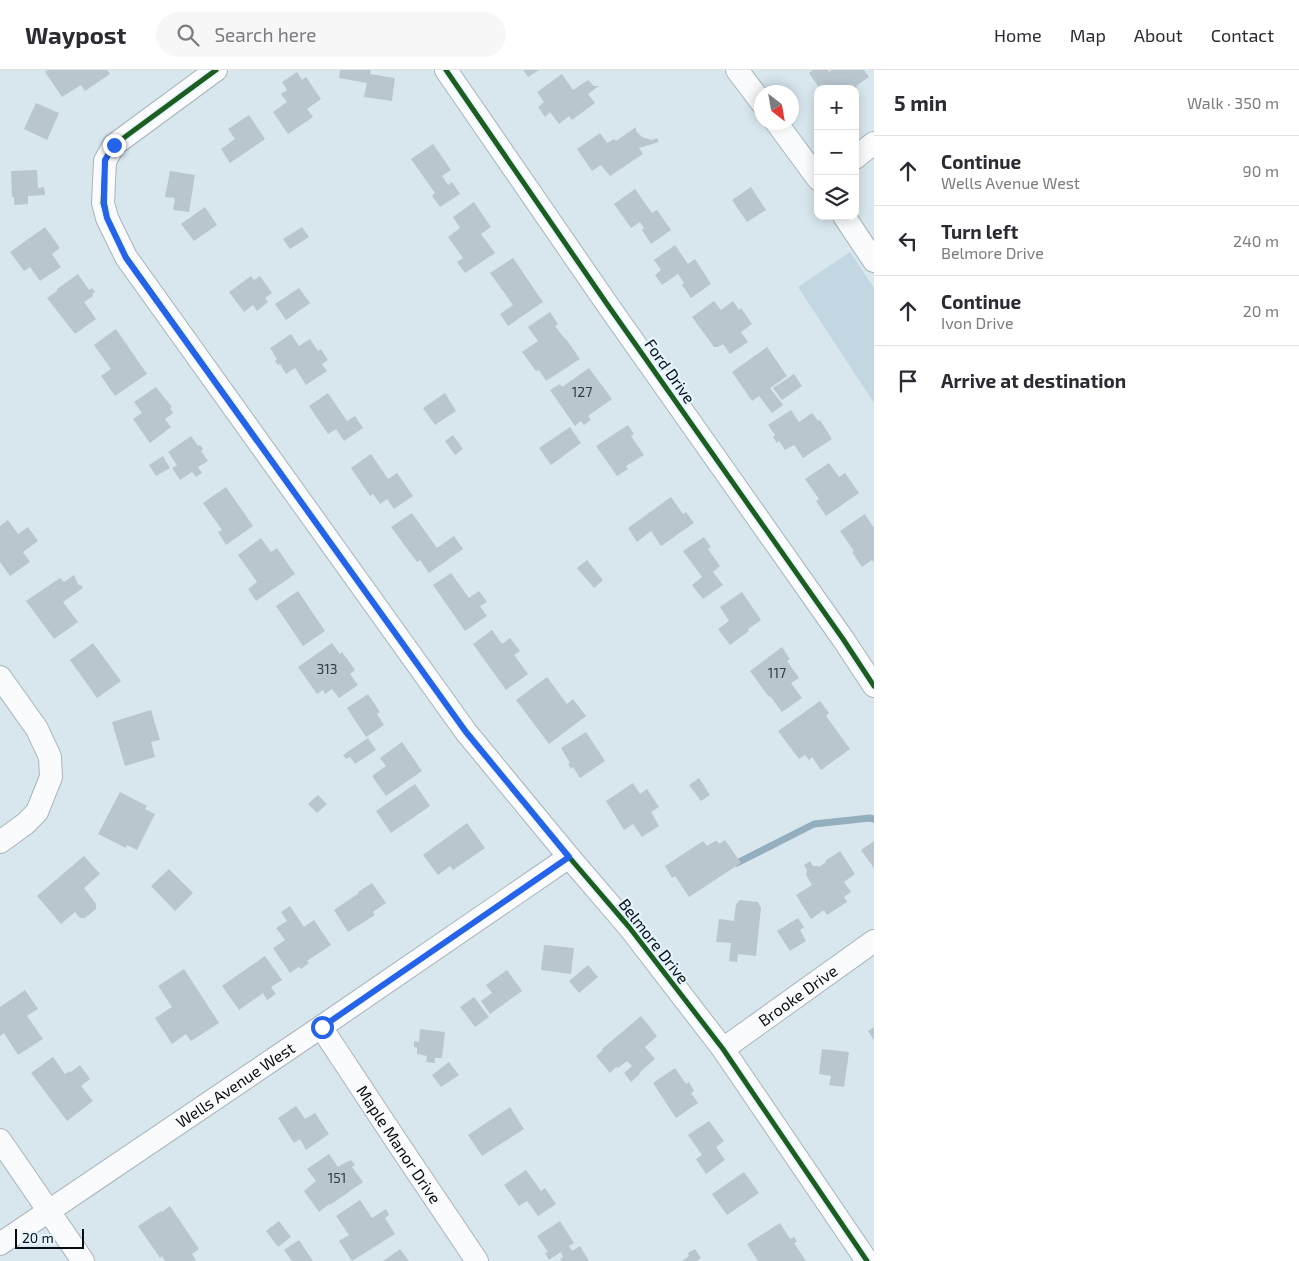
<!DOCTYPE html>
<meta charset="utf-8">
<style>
body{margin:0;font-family:"Exo 2",sans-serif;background:#f7f7f7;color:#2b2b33}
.controls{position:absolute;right:15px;top:15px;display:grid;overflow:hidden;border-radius:10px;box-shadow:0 2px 12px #0003}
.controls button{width:45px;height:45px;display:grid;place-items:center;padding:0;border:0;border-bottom:1px solid #e1e1e2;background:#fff;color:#2b2b33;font:25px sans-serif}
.compass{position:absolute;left:754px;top:15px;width:45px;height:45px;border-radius:50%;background:#fff;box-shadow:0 2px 12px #0003;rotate:149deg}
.scale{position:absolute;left:15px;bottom:12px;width:69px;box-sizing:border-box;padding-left:5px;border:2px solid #060e13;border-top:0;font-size:14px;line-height:18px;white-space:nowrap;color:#060e13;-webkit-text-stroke:4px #e5f4fc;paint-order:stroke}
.stop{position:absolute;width:15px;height:15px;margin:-11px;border:4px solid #2563eb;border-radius:50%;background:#fff}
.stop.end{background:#2563eb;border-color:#fff;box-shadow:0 1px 5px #0008}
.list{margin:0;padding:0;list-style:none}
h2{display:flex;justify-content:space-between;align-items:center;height:65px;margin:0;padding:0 20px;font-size:21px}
h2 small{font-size:16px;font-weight:400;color:#7c7c81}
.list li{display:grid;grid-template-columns:32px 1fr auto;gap:15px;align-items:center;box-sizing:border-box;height:70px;padding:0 20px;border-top:1px solid #e1e1e2}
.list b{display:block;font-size:19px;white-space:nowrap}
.list p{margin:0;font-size:16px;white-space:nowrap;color:#7c7c81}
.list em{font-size:16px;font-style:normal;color:#7c7c81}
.icon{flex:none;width:28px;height:28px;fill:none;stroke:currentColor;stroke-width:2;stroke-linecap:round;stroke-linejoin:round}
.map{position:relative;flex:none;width:874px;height:1191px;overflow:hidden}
header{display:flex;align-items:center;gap:30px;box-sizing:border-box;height:70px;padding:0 25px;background:#fff;border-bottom:1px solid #e1e1e2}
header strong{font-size:24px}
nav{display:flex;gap:28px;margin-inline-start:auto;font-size:18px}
.search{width:350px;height:45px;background:#f7f7f7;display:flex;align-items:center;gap:12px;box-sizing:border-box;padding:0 18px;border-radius:28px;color:#7c7c81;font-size:19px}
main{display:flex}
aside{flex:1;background:#fff}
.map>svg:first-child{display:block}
</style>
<header>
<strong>Waypost</strong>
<div class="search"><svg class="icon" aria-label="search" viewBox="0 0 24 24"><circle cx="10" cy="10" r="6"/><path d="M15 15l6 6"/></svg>Search here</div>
<nav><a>Home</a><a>Map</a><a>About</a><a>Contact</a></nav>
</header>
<main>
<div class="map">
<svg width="874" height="1191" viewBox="0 0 874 1191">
<rect width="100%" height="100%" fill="#d8e6ee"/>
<path fill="#c2d7e2" d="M850,182L874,218V333L798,217Z"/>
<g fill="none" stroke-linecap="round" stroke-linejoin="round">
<path stroke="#93afbe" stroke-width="7" d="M737,793L814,754L870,748L874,749"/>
</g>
<path fill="#b9c6ce" d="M48,0H107L110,4L85,21L81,15L62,27L45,2Z
M340,0H371L370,4L395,8L392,31L364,27L367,13L339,8Z
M523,0H539L528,7Z
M813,0H828L829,2L832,0H864L869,7L856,16L857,17L855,19H820L809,3Z
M297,2L302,10L306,7L321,29L307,39L313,47L288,64L273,42L287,32L281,24L287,20L282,12Z
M562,4L573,20L588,10L594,16H599L588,24L595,33L572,50L569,46L559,54L550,42L545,47L538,37L544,32L537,22Z
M36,33L59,43L47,70L24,59Z
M249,45L265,69L230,93L221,79L235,69L228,59Z
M636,57V61L642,67L652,70L657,68L659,72L639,78L643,84L610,106L601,95L592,101L577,79L600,63L607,73L614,69L616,71Z
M433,74L451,100L442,106L448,115L452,112L460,124L440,137L432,126L435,123L411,89Z
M37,100L38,118L44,117L45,125L28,126V134L14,135V127H12L11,101Z
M170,101L195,105L189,142L173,140L175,128L165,127Z
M751,117L766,140L747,152L732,130Z
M635,119L652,143L657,140L671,160L651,174L642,160L644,158L640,152L631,158L614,134Z
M474,132L491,157L481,164L495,183L465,203L457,192L463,188L448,167L460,158L453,147Z
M205,137L217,155L194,171L181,154Z
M45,157L60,178L52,184L61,197L40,211L30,197L24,201L10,182Z
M302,157L309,167L290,179L283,169Z
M675,175L688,194L695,189L711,214L691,228L682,215L684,213L678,204L662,215L655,205L661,200L654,190Z
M513,188L543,232L508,256L500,244L513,235L490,203Z
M78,204L89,220L92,218L95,222L92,224L93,226L84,232L96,249L75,264L47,228L57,221V219Z
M251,206L254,210L260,206L272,223L265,228L268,232L257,241L253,235L244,242L229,222Z
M299,218L310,233L286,250L275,234Z
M714,231L721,240L733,231L739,240L741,238L752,254L741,262L748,272L730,284L723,274L718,277H714L692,247Z
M550,242L558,254L555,256L565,269H566L580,289L546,311L539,300L536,301L522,282L538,271L528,257Z
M116,259L147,304L115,326L101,306L111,299L94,275Z
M291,264L299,276L310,269L318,281L321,279L328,290L322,294L327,301L306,315L295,298L286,304L280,294L278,295L275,291L277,289L270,278Z
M767,277L787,306L770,318L783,335L772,343L759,326L752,331L732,302Z
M589,298L612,329L588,346L591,350L584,355L581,351L575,356L550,320L560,314L562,317Z
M794,304L802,316L782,330L773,318Z
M156,317L172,337L170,338L173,343L165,349L171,357L150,373L133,349L142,343L134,332Z
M328,323L347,351L355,346L363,358L344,371L336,359L328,364L309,336Z
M445,323L456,341L435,355L423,338Z
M791,340L799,352L812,343L818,351L820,350L832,369L803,388L794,375L785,380L779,371L777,373L773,367L775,365L768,355Z
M628,355L634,364L631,366L644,385L626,396L628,399L617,406L596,376Z
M570,357L581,373L551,395L539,378Z
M453,365L463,379L455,385L445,371Z
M191,366L198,376L200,375L203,379L201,381L208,391L198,397L202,403L196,407L192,402L180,410L172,398L177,395L168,382Z
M371,384L388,409L397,403L413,426L394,439L387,429L380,434L373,424L370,426L351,398Z
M163,386L170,398L156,406L149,395Z
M829,393L839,407L845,403L859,423L826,446L816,431L819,429L805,409Z
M226,417L253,456L226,475L218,462L222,460L203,433Z
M671,427L683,444L686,442L694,453L661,476L651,461L637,472L628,458Z
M412,443L437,478L454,466L463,479L429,503L420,490L417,492L391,457Z
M865,444L874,458V493L872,490L862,497L852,482L854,481L840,461Z
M8,450L18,464L28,457L38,471L23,482L30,492L10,506L0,492V456Z
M704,467L711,477L708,479L720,496L713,502L723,515L703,529L692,515L702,507L683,481Z
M261,468L271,482L277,478L295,504L256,531L248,519L257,512L238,485Z
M587,490L603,510L594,518L577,498Z
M451,503L469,528L479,521L487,532L480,536L487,546L465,561L433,515Z
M74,505L78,514L82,516L83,518L63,532L78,552L54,569L26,531L60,508L64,512Z
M298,521L325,561L303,576L276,536Z
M742,522L761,550L748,559L749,561L730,575L718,559L729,551L720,537Z
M492,560L502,574L510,568L520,581L514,585L528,604L506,620L473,574Z
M93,573L121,611L97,628L70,590Z
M332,573L340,584L342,582L355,600L350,604L358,615L339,628L332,619L325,624L323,620L317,624L298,597Z
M782,577L790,589L787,591L799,608L791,613L802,628L782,642L770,626L769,627L750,601Z
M547,607L567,634L573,629L586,646L549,674L516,630Z
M368,624L380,642L377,644L384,655L366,667L347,638Z
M820,631L829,643L826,646L850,679L821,700L812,687L809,690L805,685L799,689L778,661Z
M151,640L160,670L151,672L155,687L125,696L112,652Z
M586,662L605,691L580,708L573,697L571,699L568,694L570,693L561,678Z
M368,668L376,680L355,694L350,687L346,689L343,685Z
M402,672L422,701L386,726L372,706L386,696L380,688Z
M699,708L710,725L701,731L689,715Z
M633,713L640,724L647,719L659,737L651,742L659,756L642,767L633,754L624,760L606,731Z
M415,714L430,736L391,763L376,741Z
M120,722L147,736L145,739L155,744L137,780L127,775L126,778L98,764Z
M318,725L327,734L317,743L308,734Z
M467,753L485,778L453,800L450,796L438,805L423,785Z
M725,770L741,793L689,827L675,806L672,808L665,796L703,771L707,776L715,771H717L719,774Z
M874,771V798L861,780Z
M840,781L855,804L844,812L851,822L844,827L847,832L827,845L824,840L811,849L796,825L812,815L806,805L807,800L804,795L810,791L813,796H818L819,797L826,792L825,791Z
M84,786L100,804L84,818L96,834V839L85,848H80L75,842L61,854L37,826Z
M169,799L193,823L175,841L151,816Z
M372,813L386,833L373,842L375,845L348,862L334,840L359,823L358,822Z
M740,830L758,832L761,838L756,886L738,884L737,892L729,891L731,873L716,872L719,849L734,851L736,834Z
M290,836L304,857L314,850L331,875L307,891L309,893L301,899L299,897L290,903L273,878L285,870L276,858L287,851L281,842Z
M798,848L804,857L800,860L806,871L790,881L777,861Z
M544,875L574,878L571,904L541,900Z
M265,886L282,910L271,917L276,924L267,930L263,923L239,940L222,916Z
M588,895L598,907L579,923L569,911Z
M184,899L219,953L191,971L186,964L172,974L155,948L172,937L158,916Z
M507,900L522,921L490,944L481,931L492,923L486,915Z
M25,920L38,939L27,946L43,969L18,985L4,963L0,966V937Z
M474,927L489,947L475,957L460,937Z
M641,946L657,966L645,977L655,989L639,1003L640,1004L631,1012L624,1003L632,996L627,991L618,998L616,997L610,1003L596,986L603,980L602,979Z
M874,957V970L868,961Z
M420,959L445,962L442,988H435V993L426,992L427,986L417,984V978L414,977V971L419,972Z
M822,979L849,982L844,1017L829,1015L831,1006L819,1004Z
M53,987L65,1004L70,1001L71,1002L80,995L90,1009L81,1016L93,1031L67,1051L31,1003Z
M449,992L459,1005L441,1017L432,1005Z
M675,998L686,1014L689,1012L694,1021L691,1023L698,1033L676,1048L653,1013Z
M296,1036L305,1049L315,1043L329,1064L306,1080L300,1069L294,1073L278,1048Z
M510,1037L524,1059L482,1086L468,1065Z
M709,1051L724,1071L716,1077L725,1090L706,1104L696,1089L702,1085L688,1065Z
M329,1084L338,1097L348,1091V1092L351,1090L355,1095L352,1097L363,1112L330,1135L329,1134L319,1142L304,1121L316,1111L307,1099Z
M526,1100L541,1121L545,1118L556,1134L538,1146L527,1131L519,1136L504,1115Z
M744,1102L759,1123L727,1145L712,1124Z
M360,1130L372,1148L386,1139L389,1145L385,1148L395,1164L352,1191L339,1171L349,1165L336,1146Z
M170,1136L199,1179L192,1184L196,1190L194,1191H165L162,1186L160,1188L138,1156L161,1141L162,1142Z
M279,1151L291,1167L278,1177L266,1161Z
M560,1151L574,1173L569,1176L572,1181L580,1176L589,1191H562L560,1189L563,1187L561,1182L549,1190L545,1183L548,1182L537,1166Z
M780,1153L790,1169L794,1167L797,1172L794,1173L806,1191H758L747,1174Z
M299,1170L313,1191H292L284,1180Z
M400,1179L409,1191H383Z
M695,1179L701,1188L697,1191H682L689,1186L688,1183Z"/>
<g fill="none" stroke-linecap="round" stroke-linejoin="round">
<defs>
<g id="minor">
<path d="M216,0L114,75L105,91L103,133L107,148L126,187L466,662L569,787L629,857L723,979L867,1191"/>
<path d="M446,0L607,234L843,569L874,616"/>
<path d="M737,0L762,33"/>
<path d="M776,52L818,109"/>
<path d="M855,88L874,73"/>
<path d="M844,146L874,191"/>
<path d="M0,607L37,659L50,687L51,707L37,742L25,754L0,772"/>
<path id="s1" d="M321,957L399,1075L477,1191"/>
<path id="s2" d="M723,979L874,871"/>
<path d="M0,1070L83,1191"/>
<path id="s3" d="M0,1174L321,957L569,787"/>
</g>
</defs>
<use href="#minor" stroke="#a9b4ba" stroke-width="24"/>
<use href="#minor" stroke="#f9fbfc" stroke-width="22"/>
<defs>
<path id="cycleway" d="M216,0L114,75L105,91L103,133L107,148L126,187L466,662L569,787L629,857L723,979L867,1191
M446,0L607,234L843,569L874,616"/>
</defs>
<use href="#cycleway" stroke="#e5f4fc" stroke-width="8"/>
<use href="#cycleway" stroke="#1b5e20" stroke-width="5"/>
</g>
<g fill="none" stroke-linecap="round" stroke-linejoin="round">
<path stroke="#2563eb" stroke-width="6" d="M114,75L105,90L104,133L107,148L126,188L466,662L569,787L322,957"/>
</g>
<g text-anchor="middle" stroke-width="4.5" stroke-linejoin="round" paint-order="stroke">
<g font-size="14" fill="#333c42">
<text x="582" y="327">127</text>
<text x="327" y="604">313</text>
<text x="777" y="608">117</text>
<text x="337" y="1113">151</text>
</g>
<g font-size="16" fill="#060e13" stroke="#e5f4fc">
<text transform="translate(670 301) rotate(55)" y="6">Ford Drive</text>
<text transform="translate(654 871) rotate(52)" y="6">Belmore Drive</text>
<text dy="6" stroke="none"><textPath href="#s2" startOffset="92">Brooke Drive</textPath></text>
<text dy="6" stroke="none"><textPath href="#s3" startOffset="284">Wells Avenue West</textPath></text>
<text dy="6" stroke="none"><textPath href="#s1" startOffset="141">Maple Manor Drive</textPath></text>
</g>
</g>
</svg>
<div class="controls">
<button>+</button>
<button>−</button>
<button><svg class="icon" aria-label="layers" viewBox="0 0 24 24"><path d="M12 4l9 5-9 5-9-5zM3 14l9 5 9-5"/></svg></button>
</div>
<svg class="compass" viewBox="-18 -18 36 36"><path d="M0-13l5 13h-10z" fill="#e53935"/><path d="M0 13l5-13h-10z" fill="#7c7c81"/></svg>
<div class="scale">20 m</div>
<div class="stop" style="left:322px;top:957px"></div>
<div class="stop end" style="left:114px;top:75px"></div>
</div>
<aside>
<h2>5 min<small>Walk · 350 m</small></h2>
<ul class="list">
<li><svg class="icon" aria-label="ahead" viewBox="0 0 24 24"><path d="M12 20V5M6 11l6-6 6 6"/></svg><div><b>Continue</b><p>Wells Avenue West</p></div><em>90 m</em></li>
<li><svg class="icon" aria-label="left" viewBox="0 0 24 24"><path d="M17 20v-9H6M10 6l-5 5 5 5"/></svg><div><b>Turn left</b><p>Belmore Drive</p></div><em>240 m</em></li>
<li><svg class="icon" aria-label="ahead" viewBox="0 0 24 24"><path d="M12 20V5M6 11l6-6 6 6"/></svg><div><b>Continue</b><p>Ivon Drive</p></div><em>20 m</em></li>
<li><svg class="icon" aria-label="arrive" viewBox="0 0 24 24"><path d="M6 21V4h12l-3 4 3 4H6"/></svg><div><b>Arrive at destination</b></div></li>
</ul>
</aside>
</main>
